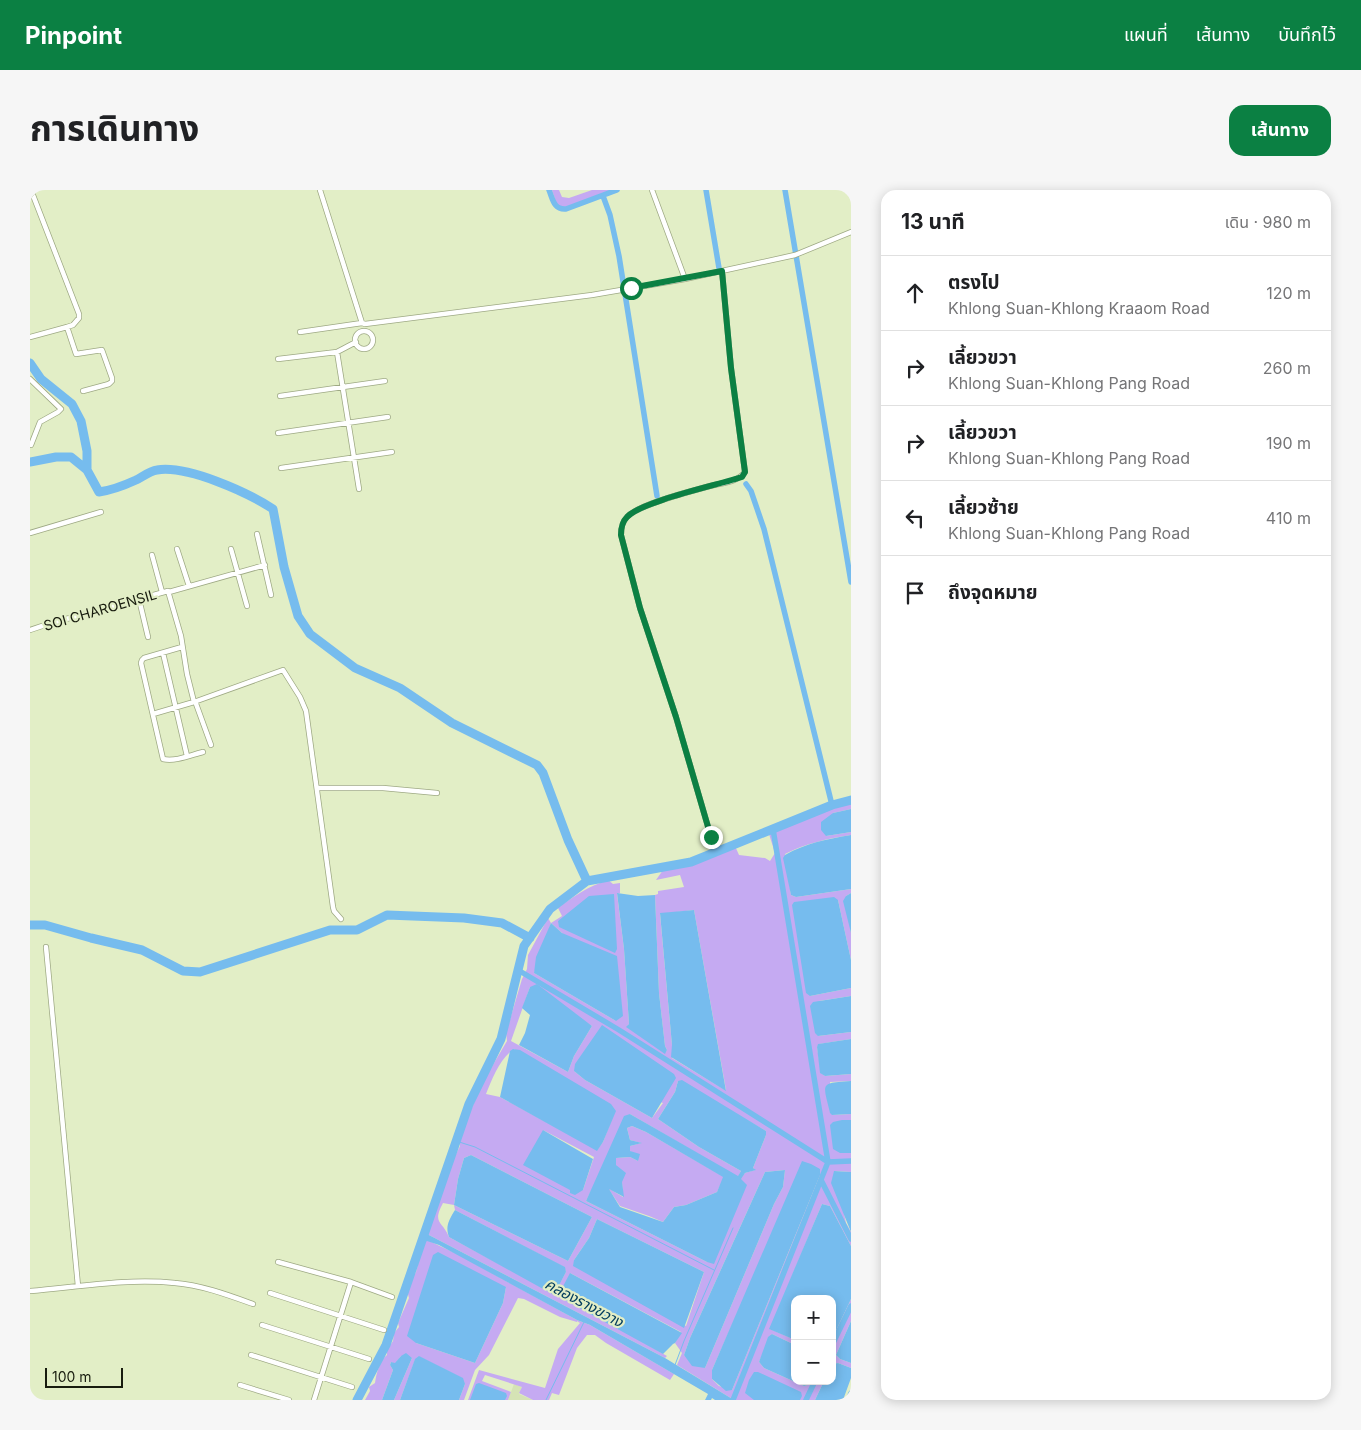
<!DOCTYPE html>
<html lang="th">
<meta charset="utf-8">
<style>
body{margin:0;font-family:Inter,"Noto Sans Thai",sans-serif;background:#f6f6f6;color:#202124}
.controls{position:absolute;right:15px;bottom:15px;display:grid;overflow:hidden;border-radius:10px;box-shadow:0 2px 12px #0003}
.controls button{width:45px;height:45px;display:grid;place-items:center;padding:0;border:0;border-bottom:1px solid #e0e0e0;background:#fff;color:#202124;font:25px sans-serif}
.scale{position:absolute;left:15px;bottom:12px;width:78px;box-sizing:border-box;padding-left:5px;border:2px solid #181c0e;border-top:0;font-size:14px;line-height:18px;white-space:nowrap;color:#181c0e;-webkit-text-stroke:4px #e2eec6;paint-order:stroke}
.stop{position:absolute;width:15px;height:15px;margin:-11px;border:4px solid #0b8043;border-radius:50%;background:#fff}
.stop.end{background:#0b8043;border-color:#fff;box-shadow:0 1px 5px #0008}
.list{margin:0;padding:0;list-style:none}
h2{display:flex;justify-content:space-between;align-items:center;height:65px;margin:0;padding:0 20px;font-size:21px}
h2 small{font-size:16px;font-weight:400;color:#757577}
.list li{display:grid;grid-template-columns:32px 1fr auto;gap:15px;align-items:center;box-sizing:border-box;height:75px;padding:0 20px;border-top:1px solid #e0e0e0}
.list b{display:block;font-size:19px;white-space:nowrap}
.list p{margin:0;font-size:16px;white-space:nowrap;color:#757577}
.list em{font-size:16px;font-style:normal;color:#757577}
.icon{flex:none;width:28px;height:28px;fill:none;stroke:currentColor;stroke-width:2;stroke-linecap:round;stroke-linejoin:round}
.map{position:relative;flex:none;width:821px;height:1210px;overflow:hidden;border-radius:15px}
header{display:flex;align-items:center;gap:30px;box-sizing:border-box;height:70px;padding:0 25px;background:#0b8043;color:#fff}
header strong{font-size:24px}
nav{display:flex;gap:28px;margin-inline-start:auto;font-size:18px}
.intro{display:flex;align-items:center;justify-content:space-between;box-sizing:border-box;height:120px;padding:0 30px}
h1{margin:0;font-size:35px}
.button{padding:12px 22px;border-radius:15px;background:#0b8043;color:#fff;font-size:18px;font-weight:700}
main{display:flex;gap:30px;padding:0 30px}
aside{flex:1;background:#fff;border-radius:15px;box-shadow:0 2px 12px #0003}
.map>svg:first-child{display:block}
</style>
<header>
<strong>Pinpoint</strong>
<nav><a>แผนที่</a><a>เส้นทาง</a><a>บันทึกไว้</a></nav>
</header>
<div class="intro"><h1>การเดินทาง</h1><a class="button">เส้นทาง</a></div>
<main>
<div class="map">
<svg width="821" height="1210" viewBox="0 0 821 1210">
<rect width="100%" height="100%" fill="#e2eec6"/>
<path fill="#d5e3b5" d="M484,1194L492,1197L489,1204L503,1210H478Z"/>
<path fill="#c5aaf2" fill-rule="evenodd" d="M522,0H529L532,7L539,8L562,0H582L533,18L527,15Z
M821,612V619L803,623L796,646L821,642V645C797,649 776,653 755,664L761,705L766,707L821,699V703L816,706L821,743V770L808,710L780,806L821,798V806L789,811L788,846L821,842V849L789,854L787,857L791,883L795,886L821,884V891L800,892L802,925L821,924V930H812L810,963H821V982L805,981L816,1033L821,1042V1056L800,1016L792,1014L740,1139L765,1150V1155L742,1144L729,1172L734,1178L774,1196L781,1194L782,1191H794L785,1210H704L647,1175L652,1163L645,1153L651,1142L540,1083L588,1138L637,1166L635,1168L397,1044V1040L422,972L430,956V947L448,903L464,873L477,851L476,843L492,789L497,779L498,765L518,728L521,733L532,726L528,718C544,706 559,696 578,690L583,694L590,693V703L587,704L594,759L599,834L597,837L635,863L637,860L635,856L629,803L625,705L628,704V701L654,697L650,685L626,690L633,680L653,676L705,656L709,665L735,668L740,671L745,663L739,644L787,623ZM664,720L696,900H695L642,868V855L630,724ZM521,733L532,743L586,831L504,783ZM500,797L562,836L544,866L538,882L481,851ZM484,859L585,921L573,952L567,960L470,907L456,904C462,889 470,868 484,859ZM544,881L633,913L622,928L555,890ZM648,891L736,941V945L723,978L725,980L715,983L710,989L677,1072L556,1011L600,924L708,987L711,981L669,957L628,929L645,902ZM513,940L564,967L553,1000H541ZM441,965L562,1027L538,1071L424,1015L428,989L434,968ZM755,980L753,997L744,1014L675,1178L654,1165L660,1148L735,982ZM790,985L702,1200L689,1196L682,1189V1180L716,1103ZM413,1013L424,1015L425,1020L534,1077L536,1082L524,1104L419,1047C412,1030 402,1034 413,1013ZM567,1029L674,1082L656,1136L544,1070L559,1048Z
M602,936L616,942L694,987L687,1002L656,1015L644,1017L633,1032L619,1026L590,1016L578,998L593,1007L592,992L586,975V968L600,967L608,971L600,961V956L611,953L600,950L597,938Z
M397,1050L427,1064L547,1130L560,1135L644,1184L640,1190L576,1153L565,1145H557L547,1158L529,1205L522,1203L519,1210H503L489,1203L492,1197L455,1185L452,1191L481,1202L478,1210H438L449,1180L515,1198L528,1159L550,1133L547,1131V1132L530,1127L494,1109L488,1108L459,1165L445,1180L434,1210H429L435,1194L385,1170L370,1210H364L382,1168L371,1166L365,1174L361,1172L360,1175L363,1180L352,1210H335L340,1201L339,1197L345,1193C346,1184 350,1170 357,1165V1160L363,1151L364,1143L369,1137L368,1133L379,1108C377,1102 377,1094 381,1088C383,1085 385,1085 386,1082C390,1071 388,1059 397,1050ZM476,1097L473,1113L445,1173L386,1153Z
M821,1109V1131L806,1165L810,1169L821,1173V1178L808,1173L802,1174V1149Z"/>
<path fill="#76bcee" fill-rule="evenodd" d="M821,619V642L796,646L791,640V632L803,623Z
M821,645V699L766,707L761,705L753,668L755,665C776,653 797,649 821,645Z
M587,703L608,706L625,705L629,803L635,856L637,860L635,864L596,837L599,834L594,759Z
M821,703V743L813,711L816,706Z
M584,704L587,759L585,763L529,737L528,731L559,706Z
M804,707L808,710L821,770V798L780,806L776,803L762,715L764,712Z
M664,720L696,901L641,867L642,855L630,723Z
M521,733L532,743L587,766L593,826L586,831L504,783L506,767Z
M507,794L562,836L544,866L538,882L489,855L495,843L500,825L492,818L500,797Z
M821,806V842L788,846L785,843L780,816L783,812Z
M572,835L644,884L646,888L622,928L555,890L544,881L545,874Z
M821,849V884L795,886L790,883L787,857L788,854Z
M483,859L490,860L581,914L586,921L573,952L567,961L470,907L480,861Z
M652,890L736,941V945L723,978L726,980L715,983L711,989L717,995L684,1074L677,1072L556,1011L594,926L600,924L708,986L711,981L669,957L628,929L645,902L648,891ZM602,936L616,942L693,987L687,1002L656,1015L644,1017L633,1032L590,1017L579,999L594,1007L592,992L596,983L586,975V968L600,967L608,971L610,964L600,961V956L612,953L600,950L597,938Z
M821,891V924L802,925L800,923C793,893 789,893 821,891Z
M812,930H821V963H810L803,959L800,935L803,932Z
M513,940L563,969L553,1000L545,1005L540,1003V1000L493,975Z
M441,965L562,1027L538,1071L424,1015L428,989L434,968Z
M772,971L781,974L790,979V985L702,1200L696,1201L682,1189V1180Z
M755,980L753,997L744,1014L675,1178L662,1176L654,1165L660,1148L735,982Z
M804,981L821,982V1042L801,993Z
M792,1014L800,1016L821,1056V1109L802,1149V1109H765V1150L739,1139Z
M425,1020L535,1077L536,1082L524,1105L419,1047C415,1036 419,1030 425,1020Z
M567,1029L674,1082L654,1138L543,1076L544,1070L559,1048Z
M397,1040V1044L635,1168L704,1210H685L682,1208L681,1210H675L678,1204L560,1135L547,1130L409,1055L397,1051L394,1052Z
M408,1062L476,1097L473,1113L445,1173L386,1153L377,1146L403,1065Z
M540,1083L652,1143L645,1153L643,1154L633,1164L531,1108L529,1104Z
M821,1131V1173L810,1169L806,1165Z
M742,1144L765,1155V1191H782L781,1194L774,1196L734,1178L729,1172L738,1147Z
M376,1163L382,1168L364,1210H352L363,1180L360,1175L361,1172L365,1173L371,1166Z
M389,1166L433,1188L435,1194L429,1210H370L385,1169Z
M808,1173L821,1178V1188L813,1210H785L794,1191H802V1174Z
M724,1182H728L771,1202L772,1206L770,1210H724L715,1203L719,1190Z
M449,1193L476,1203L477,1206L475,1210H440L446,1194Z"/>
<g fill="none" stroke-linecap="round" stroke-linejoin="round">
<path stroke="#76bcee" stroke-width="1" d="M426,951L445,957L684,1080
M645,1175L654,1151L703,1038
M516,1210L554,1132"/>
<path stroke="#76bcee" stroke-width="5.5" d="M519,0C523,10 524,20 536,19L587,0
M676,0L689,78
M755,0L821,392
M573,6L580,25L589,66L627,306
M716,294L721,301L734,339L802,615
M488,780L589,840L798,972L821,971
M791,990L821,1049
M802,1155L821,1116
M703,1210L798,972L743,639
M776,1210L785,1191
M818,1210L821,1203"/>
<path stroke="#76bcee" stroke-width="9" d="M0,173L11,189L42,214L51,231L57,261V280
M0,272L26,267H41L57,280L69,302C83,300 93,296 106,290C112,287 120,281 127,280C157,275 217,302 243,319L254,377L268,426L280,444L325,478L370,498L422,533L507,575L513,583L538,650L557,691
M0,735H15L61,748L112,760L153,781L170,782L300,740H327L357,725L434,728L472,733L500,748
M327,1210L356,1155L439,914L471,849L494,756L520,719L557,691L661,672L802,615L821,610"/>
<defs>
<path id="minor" d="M290,0L332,133L335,134L562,105L655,89L765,65L821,42
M622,0L655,89
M37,137L46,164L72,160L82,188V191L79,194L53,201
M325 150a9 9 0 1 1 18 0a9 9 0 1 1-18 0Z
M270,142L332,133
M0,147L37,137L43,135L49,128V124L1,0
M307,162L329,299
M248,169L307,162L326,152
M0,189L31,219L28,222L10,232L1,255
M250,206L355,191
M248,243L358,227
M251,278L362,262
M0,343L71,322
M227,344L241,405
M147,359L159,396
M201,359L217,416
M122,365L132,402
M139,402L235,375
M109,409L118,447
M0,440L18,434L138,401L151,446L157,484L164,512
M152,457L114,468L112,470L111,473L133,569C145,572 161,565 173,562
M133,463L157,566
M165,511L181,555
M123,524L164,512L253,480L270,507L276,521L303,717L304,721L311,729
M288,598H353L407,603
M681,647L646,527L610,418L591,345C591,338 592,332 597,327C609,314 662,301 680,296C692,293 708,292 715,282L701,178L692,81
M16,757L48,1096
M248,1072L321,1092
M0,1101C48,1097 97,1088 145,1093C171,1095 198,1105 223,1114
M240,1103L354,1140
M232,1135L339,1169
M221,1165L322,1197
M210,1195L259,1210
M284,1210L321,1092L362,1107"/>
</defs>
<use href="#minor" stroke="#9ea984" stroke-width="6"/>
<use href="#minor" stroke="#fff" stroke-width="4.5"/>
</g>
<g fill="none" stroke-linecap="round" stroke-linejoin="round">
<path stroke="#0b8043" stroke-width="6" d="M601,98L692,81L701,178L715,282L712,287C688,295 612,311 597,327C592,332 591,338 591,345L610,418L646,527L681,647"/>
</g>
<g text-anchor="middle" stroke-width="4.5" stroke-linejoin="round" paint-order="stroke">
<g font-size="14" fill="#181c0e" stroke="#e2eec6">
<text transform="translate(70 420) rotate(-16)" y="5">SOI CHAROENSIL</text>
</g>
<g font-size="15" font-style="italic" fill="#003b5c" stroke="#e2eec6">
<text transform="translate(554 1113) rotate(28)" y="5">คลองรางขวาง</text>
</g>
</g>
</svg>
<div class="controls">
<button>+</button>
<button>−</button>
</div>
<div class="scale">100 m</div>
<div class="stop" style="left:601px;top:98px"></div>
<div class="stop end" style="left:681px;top:647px"></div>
</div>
<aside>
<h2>13 นาที<small>เดิน · 980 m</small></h2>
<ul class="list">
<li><svg class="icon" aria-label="ahead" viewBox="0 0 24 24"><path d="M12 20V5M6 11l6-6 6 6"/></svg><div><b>ตรงไป</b><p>Khlong Suan-Khlong Kraaom Road</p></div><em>120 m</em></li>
<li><svg class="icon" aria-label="right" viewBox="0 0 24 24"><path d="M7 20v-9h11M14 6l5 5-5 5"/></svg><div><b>เลี้ยวขวา</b><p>Khlong Suan-Khlong Pang Road</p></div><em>260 m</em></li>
<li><svg class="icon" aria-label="right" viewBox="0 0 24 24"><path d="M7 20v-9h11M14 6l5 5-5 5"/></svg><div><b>เลี้ยวขวา</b><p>Khlong Suan-Khlong Pang Road</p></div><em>190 m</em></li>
<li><svg class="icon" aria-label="left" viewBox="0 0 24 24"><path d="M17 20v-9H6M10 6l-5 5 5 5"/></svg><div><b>เลี้ยวซ้าย</b><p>Khlong Suan-Khlong Pang Road</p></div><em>410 m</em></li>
<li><svg class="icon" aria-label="arrive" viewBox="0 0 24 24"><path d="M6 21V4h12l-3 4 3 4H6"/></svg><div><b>ถึงจุดหมาย</b></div></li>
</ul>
</aside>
</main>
